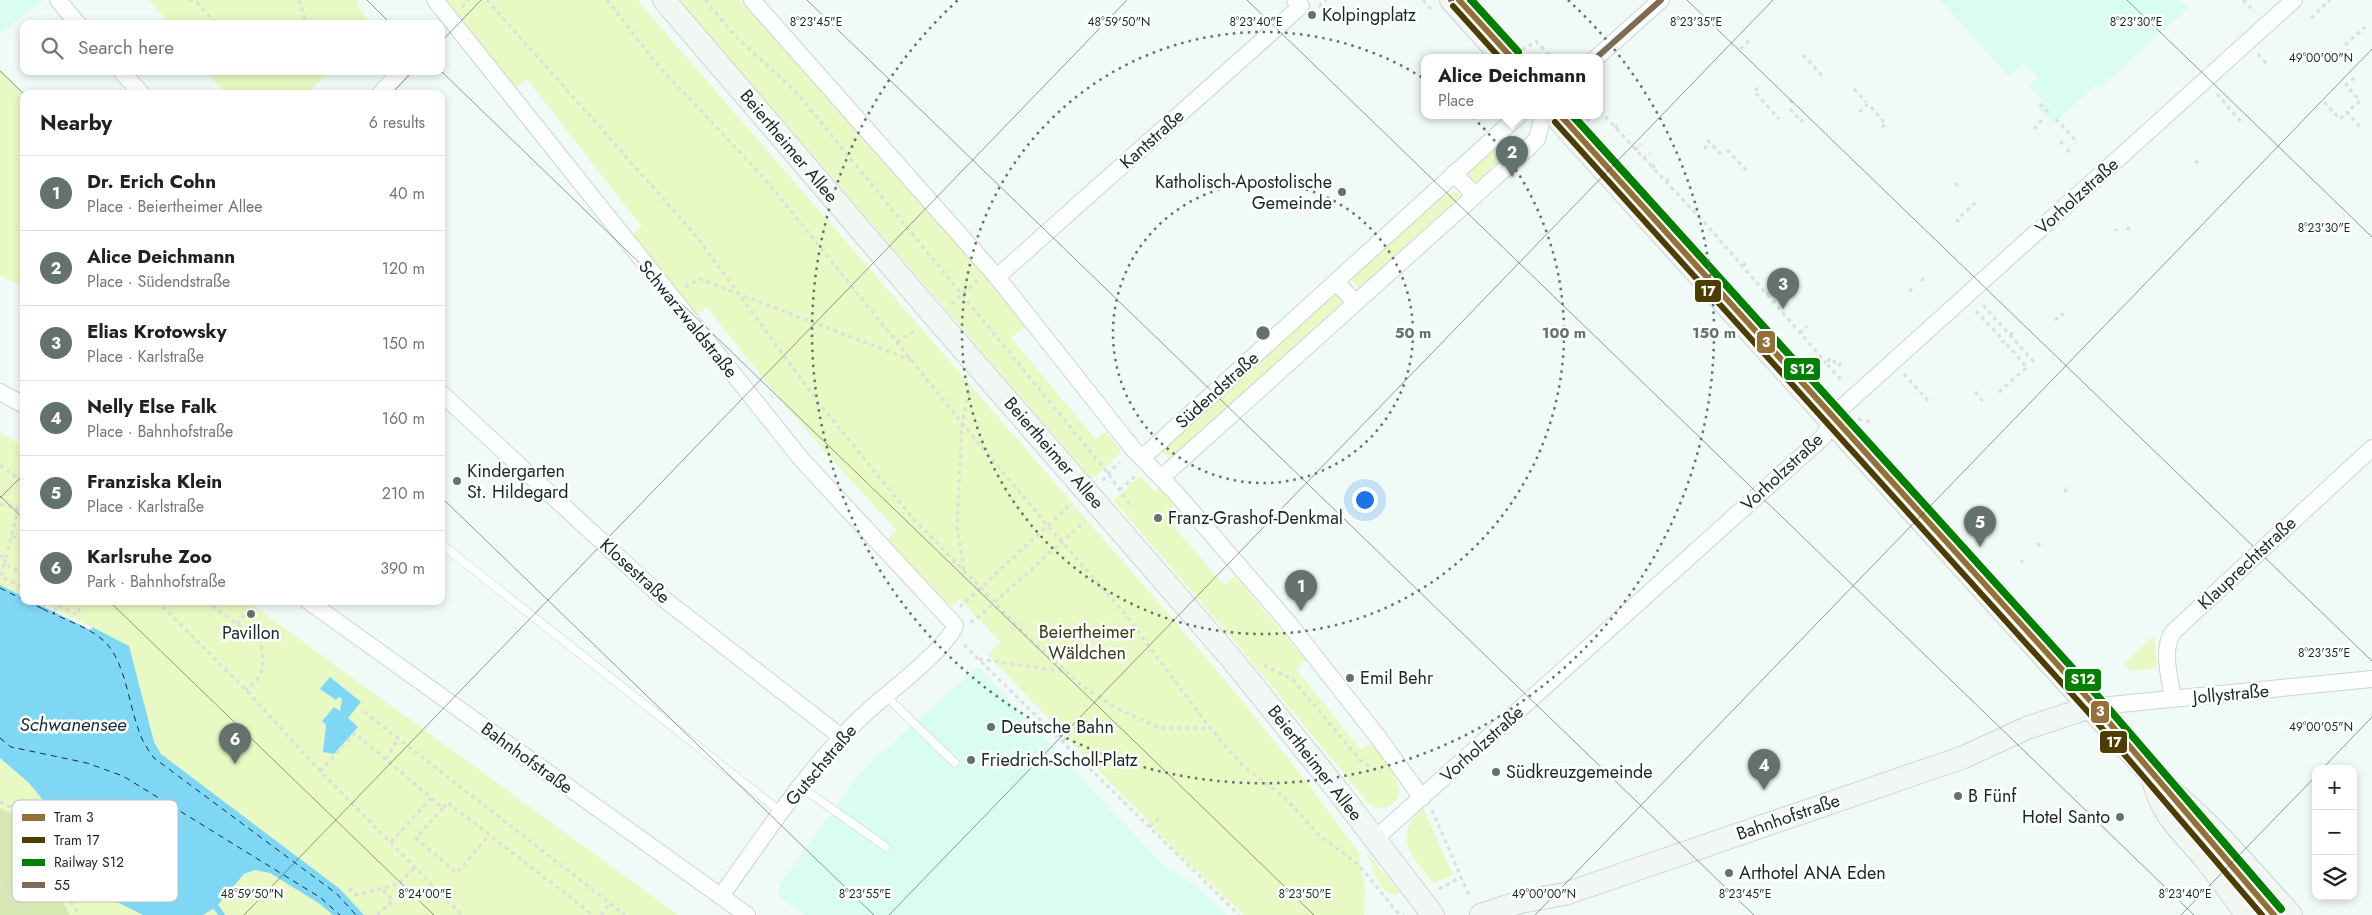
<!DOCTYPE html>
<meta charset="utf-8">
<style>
body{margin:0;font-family:Jost,sans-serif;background:#f6f6f6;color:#202124}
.controls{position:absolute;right:15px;bottom:15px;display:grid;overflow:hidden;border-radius:10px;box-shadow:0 2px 8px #0003}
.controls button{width:45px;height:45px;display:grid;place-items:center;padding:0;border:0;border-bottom:1px solid #e0e0e0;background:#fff;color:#202124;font:25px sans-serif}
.you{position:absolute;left:1364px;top:499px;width:18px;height:18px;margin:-12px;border:4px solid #fff;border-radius:50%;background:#1a73e8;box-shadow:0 0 0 8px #1a73e833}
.badge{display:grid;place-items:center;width:32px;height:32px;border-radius:50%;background:#64726e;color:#fff;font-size:16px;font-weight:700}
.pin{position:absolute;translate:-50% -41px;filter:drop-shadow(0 1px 2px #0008)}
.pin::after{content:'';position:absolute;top:26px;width:18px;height:15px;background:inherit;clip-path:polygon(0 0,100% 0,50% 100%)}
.popup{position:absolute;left:1421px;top:54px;width:182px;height:65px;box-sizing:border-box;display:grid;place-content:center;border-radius:10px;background:#fff;filter:drop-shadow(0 1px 4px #0005);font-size:16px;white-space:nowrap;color:#757577}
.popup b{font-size:19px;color:#202124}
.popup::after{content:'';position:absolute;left:50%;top:100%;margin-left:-10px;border:10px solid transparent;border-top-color:#fff}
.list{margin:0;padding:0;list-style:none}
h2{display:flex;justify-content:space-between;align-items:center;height:65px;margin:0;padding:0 20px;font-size:21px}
h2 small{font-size:16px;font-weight:400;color:#757577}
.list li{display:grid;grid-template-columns:32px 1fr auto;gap:15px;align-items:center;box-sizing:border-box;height:75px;padding:0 20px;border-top:1px solid #e0e0e0}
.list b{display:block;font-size:19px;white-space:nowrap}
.list p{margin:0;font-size:16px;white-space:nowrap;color:#757577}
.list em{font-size:16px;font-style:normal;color:#757577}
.icon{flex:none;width:28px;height:28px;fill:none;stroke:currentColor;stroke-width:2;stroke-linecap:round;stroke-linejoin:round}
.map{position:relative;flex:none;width:2372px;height:915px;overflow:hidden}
.search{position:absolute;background:#fff;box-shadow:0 2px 8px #0003;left:20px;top:20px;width:425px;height:55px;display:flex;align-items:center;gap:12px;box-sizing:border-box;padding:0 18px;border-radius:10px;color:#757577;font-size:19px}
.panel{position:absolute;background:#fff;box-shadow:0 2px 8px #0003;left:20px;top:90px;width:425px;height:515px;border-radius:10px}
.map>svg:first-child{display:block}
</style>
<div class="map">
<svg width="2372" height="915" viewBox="0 0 2372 915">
<rect width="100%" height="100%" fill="#f0faf7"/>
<path fill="#dafdf2" d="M0,0H43L0,34Z
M1940,0H2181L2188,8L2100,88L2096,84L2053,124L2037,106L2043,101L2029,85L2037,77L2024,63L2009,76Z
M979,667L1162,865L1193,883L1227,915H805L780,898L779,886L860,773L951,690Z"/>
<path fill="#e8f9c3" d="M149,0H357L359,3L357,5L371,24H160L159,22L165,18Z
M446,0H637L1215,668L1289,759L1359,853L1365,889L1364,915H1244L1180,855L988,655L1001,642L960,599L951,607L887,540L897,530C830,460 767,385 707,307L696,315L630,236L642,227L527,79L515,88Z
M679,0H740C837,107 936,212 1027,325L1011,338L1096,440L1106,431L1122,452L1092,479Z
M0,68L24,94V288L0,275Z
M205,71H328V73L306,94H227Z
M1502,139L1511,149L1474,184L1469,179V168Z
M1457,192L1460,196L1359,288L1349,277L1435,198Z
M1333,291L1343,301L1170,459L1159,448Z
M0,433L24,446L21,452L24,459V601H247L678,915H0Z
M1140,476L1155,492L1159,488L1186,519L1175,528L1224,585L1235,576L1306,660L1296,669L1361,750L1372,742C1381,757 1415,792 1390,805C1382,810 1375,808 1368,803L1237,644L1113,500Z
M2154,636L2157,668L2131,671L2124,664Z
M1423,808L1453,875L1434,883C1413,857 1390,838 1423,808Z
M1367,853L1400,893C1380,900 1373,867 1367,853Z"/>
<path fill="#d6e7b1" d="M0,808L17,816L42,849L40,862L70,915H0Z"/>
<path fill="#7fd7f6" d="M0,585L24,597V601H32L91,630L92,627L129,646L154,742L161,754L340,889L364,915H333L320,904L270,873L255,870L244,874L216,907L203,915H143L111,899L83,866L42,799L29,783L0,758Z
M330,677L361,702L348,718L358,727L334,754L323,752L326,725L322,721L334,707L340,711L342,699L339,697L336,700L320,689Z"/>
<path fill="#f0faf7" d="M32,601H38L92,627L91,630Z"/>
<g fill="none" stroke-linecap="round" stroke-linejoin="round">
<path stroke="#7fd7f6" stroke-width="6" d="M216,907L222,915"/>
<path stroke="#182c35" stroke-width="1" stroke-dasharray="6 5" stroke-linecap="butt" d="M0,588L24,600
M27,601L43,609L44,607L43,609L53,614L54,612V614C70,622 92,629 105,642C125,661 129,705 139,731C142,741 148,750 154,758L337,894L356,915
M0,738L11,747L87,763L123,776L321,898L340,915"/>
<defs>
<path id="lane" d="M441,544L781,812
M885,695L955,763
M801,787L886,847"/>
<path id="street" d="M58,0L78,24
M435,0L802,460L955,625C950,646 888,693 869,710C811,763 767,832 721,896
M752,0L997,277L1134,450L1174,491L1286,620L1378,737L1422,798
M1596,58L1661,0
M121,71L142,94
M380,94L401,71
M1454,173L1475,196
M997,277L1301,6L1295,0
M1336,282L1356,303
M0,392L24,405
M441,393L664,599L840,736
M1142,458L1518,116
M1161,478L1529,147L1537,139L1543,116
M308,601L747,915
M2173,698C2170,678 2161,650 2173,632L2372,448
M2090,707L2372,679
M1375,839L1823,437L1836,413L2294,0"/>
<path id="secondary" d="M664,0L935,317L1230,657L1335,787L1433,915
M1451,0L1503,58
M1555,116L2152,776C2204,814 2247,867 2291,915
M2152,776C2163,819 2179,827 2205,859C2220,877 2233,897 2247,915
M1481,915L1520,902L1565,894L1964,757L2027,728L2090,707"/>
</defs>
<use href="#lane" stroke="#c9d6d1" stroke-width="9"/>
<use href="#street" stroke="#c9d6d1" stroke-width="18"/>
<use href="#secondary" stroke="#c9d6d1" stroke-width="24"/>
<path stroke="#dcdfde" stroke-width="3" stroke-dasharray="4 4" stroke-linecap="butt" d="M189,0L197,2L216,24
M299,0L305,19L304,24
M487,0L697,237L818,402L911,516L1027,636L1081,685L1118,709L1160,728H1211
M607,0L656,63L765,179L962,423L1047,525L1122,610L1211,729L1241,764L1285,798L1320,836L1359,865L1397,912L1404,915
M705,0L735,36L796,92L1108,473L1132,508
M1423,0L1431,9
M2243,0L2255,12
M462,7L469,0
M1319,7L1326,0
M2311,18L2330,0
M2345,45L2365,27
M1740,49L1751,39
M1522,50L1536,41L1552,58
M2258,54L2266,63
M2327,54L2330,51
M1803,55L1824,78
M309,71L314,77
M2354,78L2346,85L2360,101L2347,112L2361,128
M1758,88L1754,91L1779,119
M1854,89L1866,102
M2217,94L2242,123
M1790,100L1795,105
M2324,102L2340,119L2347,112
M2040,104L2048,112
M1871,107L1886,124L1880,129
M1790,109L1801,121L1803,120
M1600,111L1713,232L1826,363
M1859,112L1870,102
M1587,121L1593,116
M2056,121L2057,120L2076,141V144
M1615,128L1621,122
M2034,129L2043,119
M1707,140L1722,155
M2060,144L2063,141
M1704,149L1710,143
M1635,150L1642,144
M1727,150L1747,171
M2067,152L2070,149
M1643,159L1650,153
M2195,163L2198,161
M1652,168L1658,162
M1666,182L1672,177
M1955,183L1960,188
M1959,222L1957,220L1977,201
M2127,230L2130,227
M2115,231L2117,229
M1743,266L1748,261
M1921,281L1924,278
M685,287L700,279L911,360
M1909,291L1912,289
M1766,295L1773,289
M1773,303L1780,296
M951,304L978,280
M1983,305L2034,362
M1976,311L2004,341L1999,345
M2055,320L2062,314L2066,318
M1800,333L1807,326
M2010,335L2015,331
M897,342L918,329
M1841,363L1838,366L1831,358L1826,363L1843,382
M1904,374L1930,403
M1975,392L1985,404
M1999,392L2027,367L2004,341
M1858,419L1872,422
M0,465L24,484
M1103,481L1108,473L1120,462
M1120,490L1135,476
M2064,492L2070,486
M0,504L18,509L24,507
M12,536L24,542
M2037,543L2041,547
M0,555L6,558L4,564L24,574
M6,558L18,509
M2021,560L2023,563
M4,564L1,577L24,588
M964,570L957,527L962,423L970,388
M157,601L246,690L320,771L462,915
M206,601L260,641C264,664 266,675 246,690
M44,607L47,601
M960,607L1071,504
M54,612L58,606L78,615L81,601
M970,622L974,621L1085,521
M237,624L244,615
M964,645L1239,915
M979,659L1066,672
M1264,665L1293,680L1361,761L1381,773
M364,712L625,915
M1063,741L1076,728
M386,759L399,737
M320,771L355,733L443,808L447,802L593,915
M0,802L24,814L46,842L51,870L79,915
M443,808L416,838L457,873L489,835
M1432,810L1470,898
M1150,827L1160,817
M391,842L431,798
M0,883L25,915
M349,888L356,895L399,884L415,867
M1439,889L1461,877
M377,915L393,900L382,889
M601,915L610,903"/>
<use href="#lane" stroke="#fdfefe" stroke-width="8"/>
<use href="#street" stroke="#fdfefe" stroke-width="16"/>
<use href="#secondary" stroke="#f3f7f4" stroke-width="22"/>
<defs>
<path id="bus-1" d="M1451,0L1503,58
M1596,58L1661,0"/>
</defs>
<use href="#bus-1" stroke="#fff" stroke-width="10"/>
<use href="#bus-1" stroke="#806a50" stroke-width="6"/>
<defs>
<path id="rail-1" d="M1471,0L1518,52
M1573,116L2101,700L2281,909"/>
</defs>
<use href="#rail-1" stroke="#fff" stroke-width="11"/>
<use href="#rail-1" stroke="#008000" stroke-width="8"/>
<defs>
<path id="tram-1" d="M1459,0L1512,58
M1561,116L2095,706L2274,915"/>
<path id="tram-2" d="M1453,6L1500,58
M1555,122L2088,712L2262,915"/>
</defs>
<use href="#tram-1" stroke="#fff" stroke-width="10"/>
<use href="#tram-2" stroke="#fff" stroke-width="10"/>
<use href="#tram-1" stroke="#947139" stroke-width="6"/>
<use href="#tram-2" stroke="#4d3d00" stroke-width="6"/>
</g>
<path fill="none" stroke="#182924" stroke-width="1" stroke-opacity="0.45" d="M367,0L391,24M807,0L1754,915M1247,0L2194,915M1687,0L2372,661M2127,0L2372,237M441,42L481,0M0,71L24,94M441,71L1314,915M391,94L413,71M0,496L24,519M441,497L874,915M0,498L24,474M109,601L434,915M2322,769L2372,717M244,915L1127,0M889,915L1773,0M1535,915L2372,49M2181,915L2316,776"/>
<g fill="none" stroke="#64726e" stroke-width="2.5" stroke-dasharray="2.5 5">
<circle cx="1263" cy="333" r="150"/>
<circle cx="1263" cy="333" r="301"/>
<path d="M1568 0A451 451 0 1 1 958 0"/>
</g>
<g fill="#64726e" stroke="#fff" stroke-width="2">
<circle cx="1312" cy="15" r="5"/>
<circle cx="1342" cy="192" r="5"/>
<circle cx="457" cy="481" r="5"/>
<circle cx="1158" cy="518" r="5"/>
<circle cx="251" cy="614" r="5"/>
<circle cx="1350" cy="678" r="5"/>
<circle cx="991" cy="727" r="5"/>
<circle cx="971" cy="760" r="5"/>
<circle cx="1496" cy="772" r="5"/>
<circle cx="1958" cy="796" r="5"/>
<circle cx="2120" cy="817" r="5"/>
<circle cx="1729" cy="873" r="5"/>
</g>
<g text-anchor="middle" stroke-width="5" stroke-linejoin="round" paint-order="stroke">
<g font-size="18" fill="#182924" stroke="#fff" text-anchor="start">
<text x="1322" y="21">Kolpingplatz</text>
<text x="1332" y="188" text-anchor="end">Katholisch-Apostolische<tspan x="1332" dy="21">Gemeinde</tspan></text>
<text x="467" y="477">Kindergarten<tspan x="467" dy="21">St. Hildegard</tspan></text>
<text x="1168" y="524">Franz-Grashof-Denkmal</text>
<text x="251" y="639" text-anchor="middle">Pavillon</text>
<text x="1360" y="684">Emil Behr</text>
<text x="1001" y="733">Deutsche Bahn</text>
<text x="981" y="766">Friedrich-Scholl-Platz</text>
<text x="1506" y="778">Südkreuzgemeinde</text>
<text x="1968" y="802">B Fünf</text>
<text x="2110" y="823" text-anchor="end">Hotel Santo</text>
<text x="1739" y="879">Arthotel ANA Eden</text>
</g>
<g font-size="18" fill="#182924" stroke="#fff">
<text transform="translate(1152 139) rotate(-42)" y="6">Kantstraße</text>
<text transform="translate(789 146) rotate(50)" y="6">Beiertheimer Allee</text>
<text transform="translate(2077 196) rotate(-42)" y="6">Vorholzstraße</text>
<text transform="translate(688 319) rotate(51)" y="6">Schwarzwaldstraße</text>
<text transform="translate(1217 390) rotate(-42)" y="6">Südendstraße</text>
<text transform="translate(1054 453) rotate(49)" y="6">Beiertheimer Allee</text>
<text transform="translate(1782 472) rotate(-43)" y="6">Vorholzstraße</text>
<text transform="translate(2247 563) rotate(-43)" y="6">Klauprechtstraße</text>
<text transform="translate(635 571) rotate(42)" y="6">Klosestraße</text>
<text transform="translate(2231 694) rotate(-5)" y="6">Jollystraße</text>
<text transform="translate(1482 744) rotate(-42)" y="6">Vorholzstraße</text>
<text transform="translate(527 758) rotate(36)" y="6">Bahnhofstraße</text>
<text transform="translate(1315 763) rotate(52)" y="6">Beiertheimer Allee</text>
<text transform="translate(821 765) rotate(-50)" y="6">Gutschstraße</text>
<text transform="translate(1788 817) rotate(-19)" y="6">Bahnhofstraße</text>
</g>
<g font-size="18" fill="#363f17" stroke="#fff">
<text x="1087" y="638">Beiertheimer<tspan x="1087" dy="21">Wäldchen</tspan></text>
</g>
<g font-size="19" font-style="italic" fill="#182c35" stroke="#fff">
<text x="73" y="731">Schwanensee</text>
</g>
</g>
<rect x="12" y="800" width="166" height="102" rx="8" fill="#fff" stroke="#babfbd" stroke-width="1"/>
<rect x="22" y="814" width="23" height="7" fill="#947139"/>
<rect x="22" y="837" width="23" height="6" fill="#4d3d00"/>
<rect x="22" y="859" width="23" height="7" fill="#008000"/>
<rect x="22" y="882" width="23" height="6" fill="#806a50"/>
<g font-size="14" fill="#182924">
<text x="54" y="822">Tram 3</text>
<text x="54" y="845">Tram 17</text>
<text x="54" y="867">Railway S12</text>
<text x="54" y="890">55</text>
</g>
<g font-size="12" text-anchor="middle" fill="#182924" stroke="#fff" stroke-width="5" stroke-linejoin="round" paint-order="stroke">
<text x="816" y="26">8°23'45"E</text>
<text x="1256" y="26">8°23'40"E</text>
<text x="1696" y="26">8°23'35"E</text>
<text x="2136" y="26">8°23'30"E</text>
<text x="1119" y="26">48°59'50"N</text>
<text x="2321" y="62">49°00'00"N</text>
<text x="2324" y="232">8°23'30"E</text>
<text x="2324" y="657">8°23'35"E</text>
<text x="2321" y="731">49°00'05"N</text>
<text x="252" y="898">48°59'50"N</text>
<text x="1544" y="898">49°00'00"N</text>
<text x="425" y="898">8°24'00"E</text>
<text x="865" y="898">8°23'55"E</text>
<text x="1305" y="898">8°23'50"E</text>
<text x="1745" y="898">8°23'45"E</text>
<text x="2185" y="898">8°23'40"E</text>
</g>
<circle cx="1263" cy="333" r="8" fill="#64726e" stroke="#fff" stroke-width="2.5"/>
<g font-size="15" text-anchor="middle" font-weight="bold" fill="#64726e" stroke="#fff" stroke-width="5" stroke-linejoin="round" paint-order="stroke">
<text x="1413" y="338">50 m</text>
<text x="1564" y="338">100 m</text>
<text x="1714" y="338">150 m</text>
</g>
<g stroke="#fff" stroke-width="2">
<rect x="1694" y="279" width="28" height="24" rx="5" fill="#4d3d00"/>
<rect x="1756" y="330" width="20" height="24" rx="5" fill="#947139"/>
<rect x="1783" y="357" width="38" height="24" rx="5" fill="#008000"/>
<rect x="2064" y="668" width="38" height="24" rx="5" fill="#008000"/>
<rect x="2090" y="700" width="20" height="24" rx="5" fill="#947139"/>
<rect x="2099" y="730" width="29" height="24" rx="5" fill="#4d3d00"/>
</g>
<g font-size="14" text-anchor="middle" font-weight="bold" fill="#fff">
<text x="1708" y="296">17</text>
<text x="1766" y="347">3</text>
<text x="1802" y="374">S12</text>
<text x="2083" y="684">S12</text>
<text x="2100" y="716">3</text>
<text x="2114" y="747">17</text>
</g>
</svg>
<div class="controls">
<button>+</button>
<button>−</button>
<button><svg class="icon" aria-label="layers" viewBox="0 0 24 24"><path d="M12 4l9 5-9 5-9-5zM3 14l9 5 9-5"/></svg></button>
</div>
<div class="you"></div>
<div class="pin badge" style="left:1301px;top:611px">1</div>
<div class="pin badge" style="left:1512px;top:177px">2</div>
<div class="popup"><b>Alice Deichmann</b>Place</div>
<div class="pin badge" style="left:1783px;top:309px">3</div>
<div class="pin badge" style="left:1764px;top:790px">4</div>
<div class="pin badge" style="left:1980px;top:547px">5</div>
<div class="pin badge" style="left:235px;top:764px">6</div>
<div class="search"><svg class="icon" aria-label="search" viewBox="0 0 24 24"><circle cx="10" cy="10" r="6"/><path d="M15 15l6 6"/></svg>Search here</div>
<section class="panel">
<h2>Nearby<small>6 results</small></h2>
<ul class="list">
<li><span class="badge">1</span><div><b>Dr. Erich Cohn</b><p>Place · Beiertheimer Allee</p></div><em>40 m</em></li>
<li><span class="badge">2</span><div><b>Alice Deichmann</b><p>Place · Südendstraße</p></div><em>120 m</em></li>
<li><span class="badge">3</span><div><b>Elias Krotowsky</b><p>Place · Karlstraße</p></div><em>150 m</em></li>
<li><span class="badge">4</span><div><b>Nelly Else Falk</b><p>Place · Bahnhofstraße</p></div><em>160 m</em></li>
<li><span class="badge">5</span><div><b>Franziska Klein</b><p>Place · Karlstraße</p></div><em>210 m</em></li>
<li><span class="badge">6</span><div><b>Karlsruhe Zoo</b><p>Park · Bahnhofstraße</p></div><em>390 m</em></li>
</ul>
</section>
</div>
